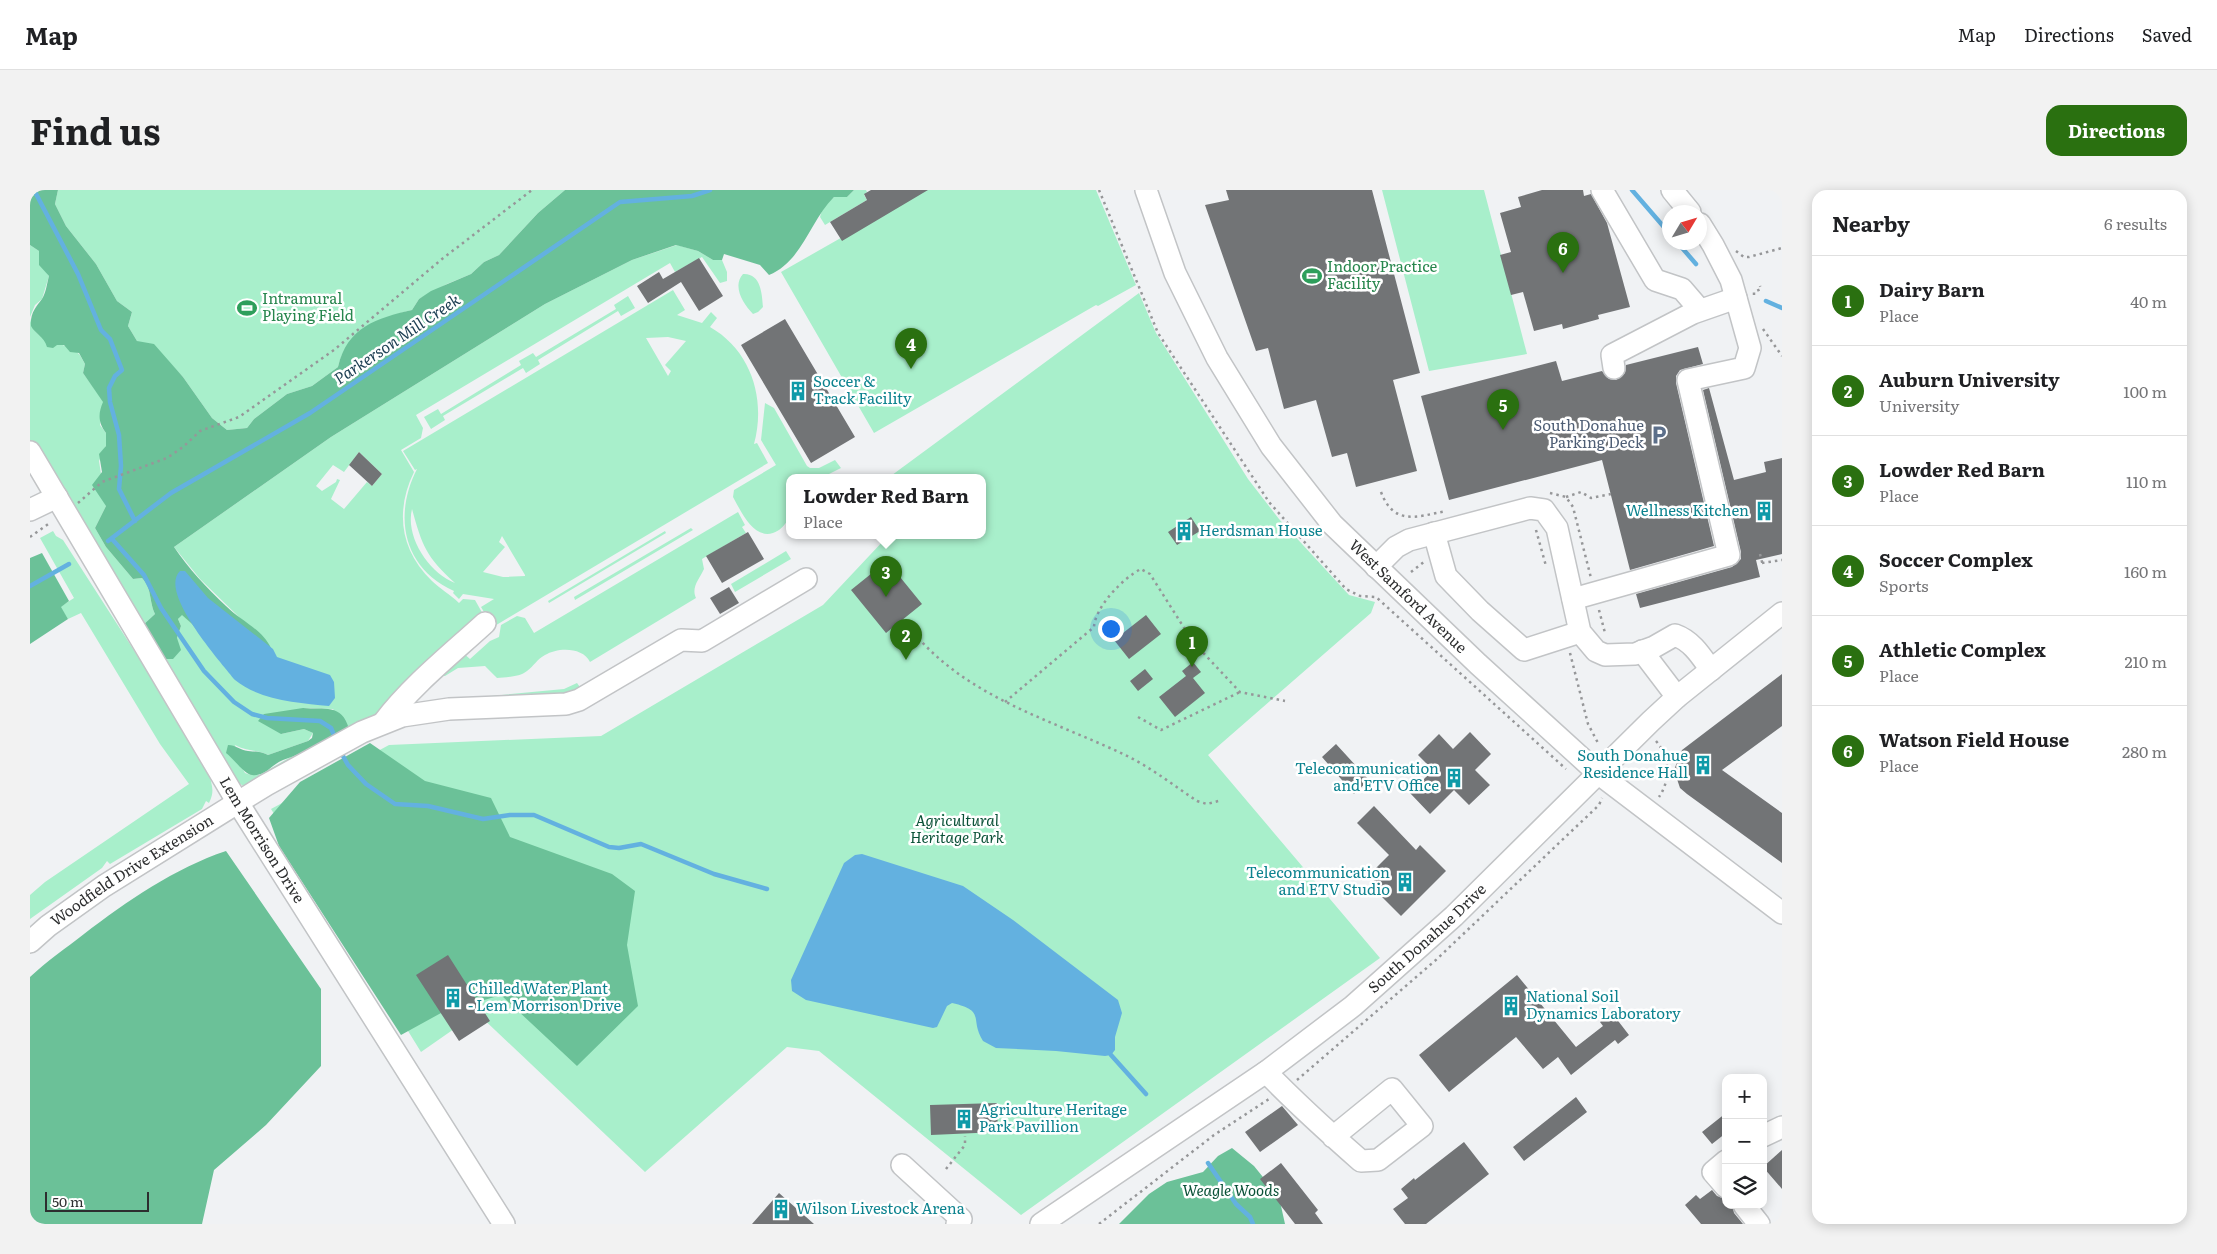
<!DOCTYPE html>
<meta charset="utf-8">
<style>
body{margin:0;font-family:Literata,serif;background:#f2f2f2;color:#202124}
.controls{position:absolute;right:15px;bottom:15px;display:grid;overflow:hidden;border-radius:10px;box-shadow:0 2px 12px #0003}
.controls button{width:45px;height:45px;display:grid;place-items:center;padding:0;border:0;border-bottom:1px solid #e0e0e0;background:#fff;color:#202124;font:25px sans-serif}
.compass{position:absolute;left:1632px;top:15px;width:45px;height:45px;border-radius:50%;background:#fff;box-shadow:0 2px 12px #0003;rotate:52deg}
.scale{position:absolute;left:15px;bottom:12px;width:104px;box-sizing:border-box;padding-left:5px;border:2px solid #2d2e2f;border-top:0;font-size:14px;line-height:18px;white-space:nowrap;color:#2d2e2f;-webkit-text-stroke:4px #fff;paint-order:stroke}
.you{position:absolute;left:1080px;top:438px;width:18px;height:18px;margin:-12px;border:4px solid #fff;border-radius:50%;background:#1a73e8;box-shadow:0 0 0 8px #1a73e833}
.badge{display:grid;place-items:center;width:32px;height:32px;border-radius:50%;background:#2a7010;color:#fff;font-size:16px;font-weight:700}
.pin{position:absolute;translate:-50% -41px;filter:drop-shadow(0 1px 2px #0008)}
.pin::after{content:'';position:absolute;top:26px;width:18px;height:15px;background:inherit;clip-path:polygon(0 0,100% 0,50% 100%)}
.popup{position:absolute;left:756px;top:284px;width:200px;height:65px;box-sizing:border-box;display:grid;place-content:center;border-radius:10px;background:#fff;filter:drop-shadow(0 1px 4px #0005);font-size:16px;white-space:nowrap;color:#757577}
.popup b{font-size:19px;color:#202124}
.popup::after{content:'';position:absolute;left:50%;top:100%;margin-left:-10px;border:10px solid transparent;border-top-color:#fff}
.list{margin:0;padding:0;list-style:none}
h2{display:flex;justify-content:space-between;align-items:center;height:65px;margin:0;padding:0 20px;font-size:21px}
h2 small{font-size:16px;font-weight:400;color:#757577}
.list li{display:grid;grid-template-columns:32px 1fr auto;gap:15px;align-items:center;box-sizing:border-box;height:90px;padding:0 20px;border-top:1px solid #e0e0e0}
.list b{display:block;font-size:19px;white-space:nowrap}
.list p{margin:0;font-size:16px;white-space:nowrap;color:#757577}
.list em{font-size:16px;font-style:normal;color:#757577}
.icon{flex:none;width:28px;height:28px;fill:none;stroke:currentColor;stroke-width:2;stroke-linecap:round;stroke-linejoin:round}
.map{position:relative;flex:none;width:1752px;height:1034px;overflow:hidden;border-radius:15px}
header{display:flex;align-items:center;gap:30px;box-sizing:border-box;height:70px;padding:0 25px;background:#fff;border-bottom:1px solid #e0e0e0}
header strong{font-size:24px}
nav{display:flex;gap:28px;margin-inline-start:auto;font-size:18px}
.intro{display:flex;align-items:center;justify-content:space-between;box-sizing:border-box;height:120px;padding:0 30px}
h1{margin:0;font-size:35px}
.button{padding:12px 22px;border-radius:15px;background:#2a7010;color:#fff;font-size:18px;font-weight:700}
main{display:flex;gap:30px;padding:0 30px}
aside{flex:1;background:#fff;border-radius:15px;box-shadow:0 2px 12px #0003}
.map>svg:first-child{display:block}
</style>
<header>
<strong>Map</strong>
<nav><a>Map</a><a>Directions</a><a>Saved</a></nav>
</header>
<div class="intro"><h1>Find us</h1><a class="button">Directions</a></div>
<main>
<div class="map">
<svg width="1752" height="1034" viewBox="0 0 1752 1034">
<rect width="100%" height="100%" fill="#f0f2f4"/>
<path fill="#a8efcb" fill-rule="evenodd" d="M28,0H535L508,23L469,65L454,72L441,84L417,94L389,109L382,120C350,128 316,142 308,177L282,196L257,204L224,229L217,238L197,240L182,228L153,187L139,172L107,151L98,136L102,122L87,111L66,74L36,36L25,14Z
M824,0H836L837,2L834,5L837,10L795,35L790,27L793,17L804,7H817Z
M895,0H1066L1106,95L1068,116L1066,115L844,243L751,82Z
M1352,0H1454L1497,164L1399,181Z
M0,55L9,61L13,78L19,86L12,109L5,115L0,127Z
M647,55L668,61L683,70H692L697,82V91L690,93L672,67L645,82L640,73L386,225L393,238L391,248L371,260L384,282C365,321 370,360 402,391C410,399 420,404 429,413L433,409L445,410L454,426L345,526L318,543L303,519L273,518L251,544L274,539L283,543L278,551L238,565C226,559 218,562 205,555L210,574L215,583L221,585H229L266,564L300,552L215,597L204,590L132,469L147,448L151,436L148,429L152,424L162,434L199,481L212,430L170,389L144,357L301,247L515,114L602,70ZM329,262L352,284L342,296L337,292L314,319L301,309L310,290L307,289L306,292L292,301L286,296L303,275L314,282Z
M713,84C731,83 732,104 733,117L728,122L723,124C713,114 702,96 713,84Z
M643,100L655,120L647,125L672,133L681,122L687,128L680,137C722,161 736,210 724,254L727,253L738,273L463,437L451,417L464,409L433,404L429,409L423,403L424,401C373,378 363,326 387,279L385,280L373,261ZM638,147L656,151L635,175L641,181L638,186L616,148ZM382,319C392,355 396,367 425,393C399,383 375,347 382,319ZM472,346L495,385V386L473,387L453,382L475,357L469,352Z
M1109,103L1126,143L1218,289L1249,329L1319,405L1345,412L1341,423L1178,565L1350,768L991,1025L789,861L757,857L615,982L447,823L391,862L241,619L359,555L571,546L793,415L855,349V346H952V288H858Z
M598,106L605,118L591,126L588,121L508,170L510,174L496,183L493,178L413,226L415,230L401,239L394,227L408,219L411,224L491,175L489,171L503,163L506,167L586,119L584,115Z
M0,129C5,156 34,149 49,164C51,166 53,171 55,174L53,183L74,212L70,235L76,243V256L69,271L76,316L65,338L76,357L103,389L112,388C122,398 119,411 125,424L112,436L0,250Z
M735,213L744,218L777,276L780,278H789L805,270L811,278L791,288H760C760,300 761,312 760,324C759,330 754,336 749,340C726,355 712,323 703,307L704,300L746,275L731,250Z
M708,322L715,335L712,337L716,343L672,369L674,379C669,390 661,397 666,408L560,472C553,457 528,457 515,465C507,469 504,476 497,481C490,487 476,487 467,488L455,476L428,478L415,486H405L432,462L440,469L460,451L469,447L471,435L487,426L495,428L504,443Z
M661,338L663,340L545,410L544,407Z
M23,341L26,346L33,350L181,580C178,593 187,597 179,613L176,611L172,619L80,674L77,671L72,678L0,729V705L15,692L159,594L130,554L51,423L38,429L30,417L44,408L10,348Z
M635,341L636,343L519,413L518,411Z
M756,361L761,369L705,402L701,394Z
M547,493L552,500L545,503L460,510L461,506L534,499Z"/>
<path fill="#6bc198" d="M0,0H28L25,14L36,36L66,74L87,111L102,122L98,136L107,151L124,154L153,187L182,228L197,240L217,238L224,229L257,204L282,196L308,177C317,137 347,128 382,120L389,109L401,101L441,84L454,72L469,65L508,23L535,0H824L817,7H804C780,30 773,71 739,85L730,75L694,64L692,70H683L668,61L646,55L602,70L515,114L301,247L144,357C158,378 177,398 196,416C211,431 232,439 241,458L199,481L162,434L152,425L148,429L151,436L147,448L151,460L143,469H132L112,436L125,424C119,411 122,398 112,388L103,389L76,357L65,338L76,316L62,295L72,282L69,264L76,256V243C68,232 68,224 73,212L53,183L55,174L49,163L40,162L34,155H27L23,158L17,157C14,146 5,144 1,136C0,123 6,117 12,109C16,103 17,93 19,86L9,75V61L0,55Z
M12,363L39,411L31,417L38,429L0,454V368Z
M273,518C294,520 312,513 319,539C299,552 275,562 253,570C242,574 235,587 222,585C215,585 203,568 196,563L198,555C206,555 210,560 218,561C227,562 230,561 238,565L278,551L282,548L283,543L274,539L251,544L228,531L234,524Z
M340,553L395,591L461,608L480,647L582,684L605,701L597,755L608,816L547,876L471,805L411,823L371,845L249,656L239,628L270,592Z
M196,661L291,799V876L236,935L184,980L172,1034H0V787C17,771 36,758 54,744C97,711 145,678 196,661Z
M1202,958L1224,976L1249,1007L1255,1034H1089L1119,1004L1137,992L1173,982L1188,966Z"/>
<path fill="#63b1e0" d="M150,381H155L178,408L243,459L247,467L300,485L304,492L305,508L299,516C269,513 229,510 205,490C190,471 128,402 150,381Z
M832,664L933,696L983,730L1088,810L1092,823L1085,847V860L1081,865L1075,866L1026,861L966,858L953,851C939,829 957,821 922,813L917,816L907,837L903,838L776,810L762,801L761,790L814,673L825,665Z"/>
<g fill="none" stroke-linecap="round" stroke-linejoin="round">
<path stroke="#63b1e0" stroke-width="4.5" d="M4,0L48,84L71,140L80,149L92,180L85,186L79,198L80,212L89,245L91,276L89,299L105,331
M1602,0L1640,44
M1647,52L1666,74
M1736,111L1752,118
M82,349L114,385L131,418L174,481L204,512L222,524L237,528L290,531L301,538L304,545
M78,351L141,303L280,223L590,12L662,6L680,0
M0,396L39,374
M313,566L318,575L336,594L365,614L398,616L453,629L480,625H504L579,657L589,658L611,654L684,684L737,699
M1081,865L1116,904
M1178,973L1206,1014L1220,1027L1223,1034"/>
</g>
<path fill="#727476" d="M841,0H898L812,51L800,32L837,10L834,4Z
M1196,0H1342L1390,183L1363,190L1387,281L1326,297L1317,263L1302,267L1286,210L1254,219L1238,158L1226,161L1175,15L1199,10Z
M1512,0H1553L1554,6L1561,4L1577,33L1600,117L1568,125L1569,129L1533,139L1532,134L1504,141L1493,102L1481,105L1470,65L1481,62L1470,23L1491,17L1488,7Z
M669,68L693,106L669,121L651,92L618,113L607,96L629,82L633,89Z
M755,129L825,247L781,273L711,155Z
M1668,157L1673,174L1650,180L1646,186V193L1684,356L1600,380L1572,270L1419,310L1391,206L1526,171L1532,191L1572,181L1579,189L1586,190L1595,183L1596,175Z
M1679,198L1704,290L1736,282L1734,272L1752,268V364L1726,370L1730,387L1610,418L1606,404L1702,377L1711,369V362L1673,200Z
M329,262L352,284L342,296L319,275Z
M1161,327L1170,341L1147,355L1138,342Z
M718,342L734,369L692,393L676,366Z
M857,371L892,414L856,443L821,400Z
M699,397L709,413L690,424L680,408Z
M1116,425L1131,444L1099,469L1084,450Z
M1163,472L1171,482L1163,488L1175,503L1145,527L1129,507L1156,486L1152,481Z
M1115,479L1123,489L1108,501L1100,491Z
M1752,484V536L1692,580L1752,623V673L1657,604L1650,598L1644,580L1652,560Z
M1440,542L1461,564L1445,580L1460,595L1439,615L1424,600L1400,624L1380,603L1403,580L1388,565L1409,544L1423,559Z
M1306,554L1339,590L1324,604L1292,567Z
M1344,616L1386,660L1390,655L1416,681L1371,726L1348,703L1352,699L1339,685L1359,665L1327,633Z
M418,765L460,831L429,851L386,785Z
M1487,785L1546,857L1573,836L1570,832L1582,823L1599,845L1588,854L1585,850L1541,885L1528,867L1513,879L1486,847L1419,902L1389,865Z
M1546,907L1557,922L1494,971L1483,957Z
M967,913L968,942L901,945L900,915Z
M1252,916L1268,935L1230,962L1215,942Z
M1696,923V943L1682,954L1672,942Z
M1434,952L1459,984L1396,1034H1375L1363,1019L1378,1008L1371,999L1384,988L1385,990Z
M1752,960V999L1733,977Z
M1251,973L1288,1020L1285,1023L1293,1034H1265L1230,989Z
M1682,1000L1687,1006L1696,1009V1015H1702L1704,1023L1713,1034H1671L1655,1015L1666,1005L1670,1009Z
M749,1003L784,1034H722Z"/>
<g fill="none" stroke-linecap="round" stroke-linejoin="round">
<defs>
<g id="minor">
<path id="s1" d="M1116,0L1145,83L1187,168L1241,256L1302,334L1448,474L1569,584L1752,723"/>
<path d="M1572,0L1625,90L1652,99L1670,120"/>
<path d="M1642,0L1660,22"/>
<path d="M1584,178L1582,165L1663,123L1706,108"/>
<path id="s2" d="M0,262L208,613L474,1034"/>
<path d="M0,320L27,307"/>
<path d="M1404,343L1416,386L1450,421L1494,460L1550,442"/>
<path d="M1346,377L1366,357L1379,350L1500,318L1514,320L1527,338L1550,442L1566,461L1575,465L1605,464L1624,457L1645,445C1662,451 1671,466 1681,480"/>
<path d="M1543,409L1699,365L1658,190L1714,178L1720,158L1701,90L1683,55L1670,34"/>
<path d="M1612,461L1647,507"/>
<path d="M353,533C382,495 420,465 455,433"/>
<path id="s3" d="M0,752L18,736L74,696L236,595L332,542L372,526L419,519L536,514L549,510L651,450L672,451L776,389"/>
<path d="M1236,882C1266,913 1298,942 1331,971L1348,970L1392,936L1362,899L1303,947"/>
<path d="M1733,946L1752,937"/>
<path d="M1696,971L1683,982L1696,997"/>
<path d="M872,975L931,1029L927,1034"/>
<path d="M1714,1015L1729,1034"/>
<path id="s4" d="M1011,1034L1236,882L1323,816L1424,726L1621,531L1647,507L1752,423"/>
</g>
</defs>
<use href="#minor" stroke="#c2c4c6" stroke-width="24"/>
<path stroke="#969799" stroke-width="2.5" stroke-dasharray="2.5 4" stroke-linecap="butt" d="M1069,0L1128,143L1239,312L1316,399L1330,406L1346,407L1536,579
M1706,61L1714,67H1719L1752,58
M1724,105V102L1731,99L1730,96
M1733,139L1752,166
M1351,302C1364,336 1386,327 1416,321
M1520,303L1536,307L1543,317L1561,388
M1536,307L1551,302L1561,308L1581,304
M48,313L72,292L137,268L153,257L170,241L209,227L304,160L412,69L502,0
M1506,340L1516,376
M0,347L21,332
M1730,364L1733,376
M1732,373L1752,370
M1381,382L1395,371
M1569,420L1575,443
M880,438C933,506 1019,529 1093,564C1119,576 1143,595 1167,611L1177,614L1192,610
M1540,463L1558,534L1568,553
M975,512L1064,437C1065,417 1093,388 1111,379L1120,384L1163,452L1210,502L1255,511
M1108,527L1131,540L1210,502
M1626,551C1640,567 1641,589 1629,607
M1267,890L1407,769L1569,615L1572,608
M916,979L935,955V946
M1069,1034L1184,945L1239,909"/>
<use href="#minor" stroke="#fff" stroke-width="21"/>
</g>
<defs>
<symbol id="stadium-bare" viewBox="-9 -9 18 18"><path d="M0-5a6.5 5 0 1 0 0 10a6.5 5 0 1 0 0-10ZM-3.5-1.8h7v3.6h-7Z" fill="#2e9e5b" stroke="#fff" stroke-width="2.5" paint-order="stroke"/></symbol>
<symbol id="building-bare" viewBox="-9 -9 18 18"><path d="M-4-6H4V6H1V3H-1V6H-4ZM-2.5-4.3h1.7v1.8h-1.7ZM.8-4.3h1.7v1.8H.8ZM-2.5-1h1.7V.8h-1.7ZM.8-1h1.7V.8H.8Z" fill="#0f9aa8" stroke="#fff" stroke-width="2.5" paint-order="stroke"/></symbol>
<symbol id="parking-bare" viewBox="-9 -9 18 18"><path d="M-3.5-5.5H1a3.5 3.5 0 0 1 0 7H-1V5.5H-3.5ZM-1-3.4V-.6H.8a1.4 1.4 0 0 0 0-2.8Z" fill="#5c6f8a" stroke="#fff" stroke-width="2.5" paint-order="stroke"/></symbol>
</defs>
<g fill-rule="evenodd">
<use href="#stadium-bare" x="1268" y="72" width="28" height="28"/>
<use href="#stadium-bare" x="203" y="104" width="28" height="28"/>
<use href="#building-bare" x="754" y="187" width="28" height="28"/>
<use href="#parking-bare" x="1615" y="231" width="28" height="28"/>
<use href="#building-bare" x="1720" y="307" width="28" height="28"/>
<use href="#building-bare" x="1140" y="327" width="28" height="28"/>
<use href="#building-bare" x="1659" y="561" width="28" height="28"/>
<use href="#building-bare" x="1410" y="574" width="28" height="28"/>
<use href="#building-bare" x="1361" y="678" width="28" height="28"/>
<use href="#building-bare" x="409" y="794" width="28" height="28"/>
<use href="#building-bare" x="1467" y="802" width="28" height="28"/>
<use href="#building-bare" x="920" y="915" width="28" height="28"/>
<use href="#building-bare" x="737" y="1005" width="28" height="28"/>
</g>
<g text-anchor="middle" stroke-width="5" stroke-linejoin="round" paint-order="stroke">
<g font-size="15" fill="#27864d" stroke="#fff" text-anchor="start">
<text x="1297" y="82">Indoor Practice<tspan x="1297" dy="17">Facility</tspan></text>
<text x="232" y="114">Intramural<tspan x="232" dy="17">Playing Field</tspan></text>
</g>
<g font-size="15" fill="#0d838f" stroke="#fff" text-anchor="start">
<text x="783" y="197">Soccer &amp;<tspan x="783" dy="17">Track Facility</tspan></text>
<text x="1719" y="326" text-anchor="end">Wellness Kitchen</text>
<text x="1169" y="346">Herdsman House</text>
<text x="1658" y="571" text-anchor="end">South Donahue<tspan x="1658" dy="17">Residence Hall</tspan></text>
<text x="1409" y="584" text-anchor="end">Telecommunication<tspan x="1409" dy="17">and ETV Office</tspan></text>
<text x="1360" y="688" text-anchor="end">Telecommunication<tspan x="1360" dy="17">and ETV Studio</tspan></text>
<text x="438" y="804">Chilled Water Plant<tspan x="438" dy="17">- Lem Morrison Drive</tspan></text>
<text x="1496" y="812">National Soil<tspan x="1496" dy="17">Dynamics Laboratory</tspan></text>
<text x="949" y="925">Agriculture Heritage<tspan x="949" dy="17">Park Pavillion</tspan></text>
<text x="766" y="1024">Wilson Livestock Arena</text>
</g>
<g font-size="15" fill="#4e5e75" stroke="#fff" text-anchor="end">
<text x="1614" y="241">South Donahue<tspan x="1614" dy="17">Parking Deck</tspan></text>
</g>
<g font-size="15" fill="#2d2e2f" stroke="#fff">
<text dy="5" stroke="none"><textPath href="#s1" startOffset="490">West Samford Avenue</textPath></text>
<text dy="5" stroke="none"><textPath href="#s2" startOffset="452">Lem Morrison Drive</textPath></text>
<text dy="5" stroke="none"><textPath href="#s3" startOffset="125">Woodfield Drive Extension</textPath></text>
<text dy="5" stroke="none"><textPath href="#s4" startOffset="481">South Donahue Drive</textPath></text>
</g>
<g font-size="15" font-style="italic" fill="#0a5137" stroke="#fff">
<text x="927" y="636">Agricultural<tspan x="927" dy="17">Heritage Park</tspan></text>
<text x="1201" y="1006">Weagle Woods</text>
</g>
<g font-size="16" font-style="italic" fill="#1c3e52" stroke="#fff">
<text transform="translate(367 149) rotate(-34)" y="6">Parkerson Mill Creek</text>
</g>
</g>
</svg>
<div class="controls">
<button>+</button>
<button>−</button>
<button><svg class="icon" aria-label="layers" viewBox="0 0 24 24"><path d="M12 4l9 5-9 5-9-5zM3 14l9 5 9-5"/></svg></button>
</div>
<svg class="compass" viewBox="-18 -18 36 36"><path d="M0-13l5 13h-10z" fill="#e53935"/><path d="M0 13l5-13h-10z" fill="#757577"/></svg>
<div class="scale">50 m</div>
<div class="you"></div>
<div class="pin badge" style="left:1162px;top:477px">1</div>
<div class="pin badge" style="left:876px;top:470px">2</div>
<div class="pin badge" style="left:856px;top:407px">3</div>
<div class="popup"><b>Lowder Red Barn</b>Place</div>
<div class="pin badge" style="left:881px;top:179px">4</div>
<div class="pin badge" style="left:1473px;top:240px">5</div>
<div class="pin badge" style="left:1533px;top:83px">6</div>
</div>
<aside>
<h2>Nearby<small>6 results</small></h2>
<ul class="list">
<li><span class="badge">1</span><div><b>Dairy Barn</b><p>Place</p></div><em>40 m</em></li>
<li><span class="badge">2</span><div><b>Auburn University</b><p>University</p></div><em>100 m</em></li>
<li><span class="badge">3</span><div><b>Lowder Red Barn</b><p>Place</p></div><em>110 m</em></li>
<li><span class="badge">4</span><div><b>Soccer Complex</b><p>Sports</p></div><em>160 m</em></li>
<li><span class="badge">5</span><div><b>Athletic Complex</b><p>Place</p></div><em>210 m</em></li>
<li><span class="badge">6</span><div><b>Watson Field House</b><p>Place</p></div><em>280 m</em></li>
</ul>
</aside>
</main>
